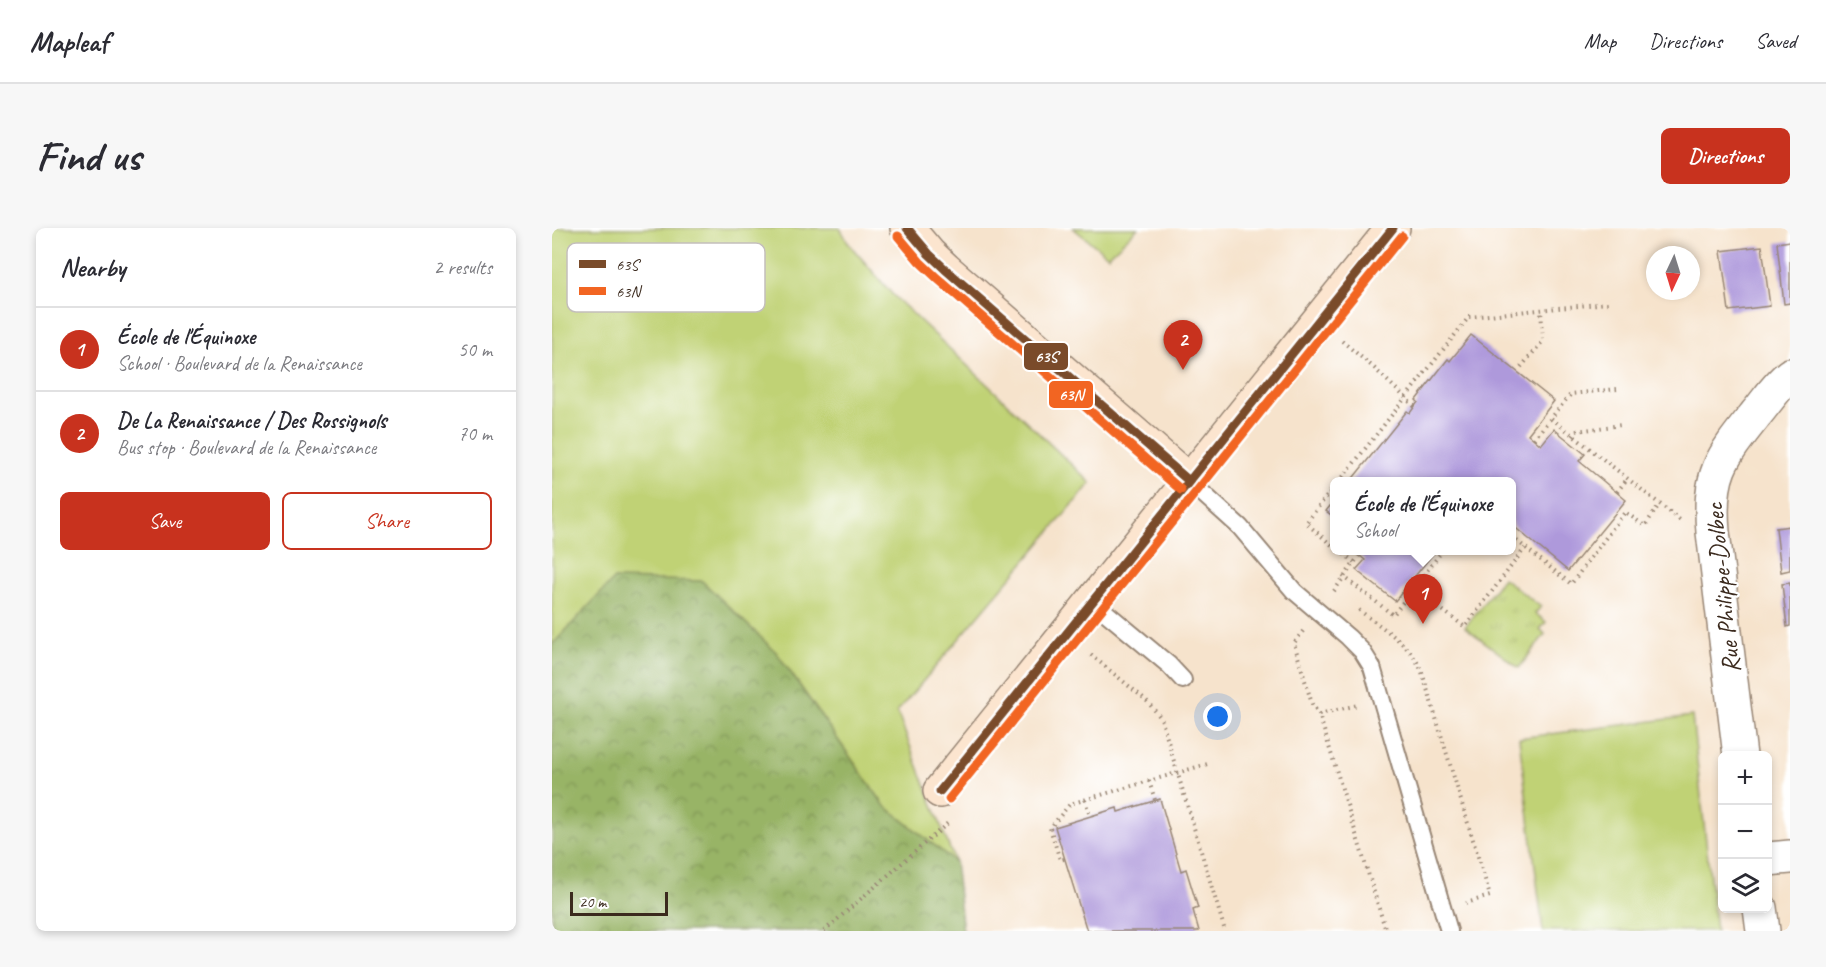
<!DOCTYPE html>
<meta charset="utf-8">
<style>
body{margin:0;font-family:Caveat,sans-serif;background:#f7f7f7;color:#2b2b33}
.controls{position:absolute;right:18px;bottom:18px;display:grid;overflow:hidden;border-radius:9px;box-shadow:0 3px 9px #0003}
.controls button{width:54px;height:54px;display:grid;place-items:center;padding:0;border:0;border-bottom:2px solid #e1e1e2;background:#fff;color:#2b2b33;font:30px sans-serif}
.compass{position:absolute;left:1094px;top:18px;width:54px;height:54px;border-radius:50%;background:#fff;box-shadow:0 3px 9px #0003;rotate:184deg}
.scale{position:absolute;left:18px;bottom:15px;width:98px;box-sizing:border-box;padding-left:6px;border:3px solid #3b2a1e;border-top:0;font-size:16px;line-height:21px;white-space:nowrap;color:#3b2a1e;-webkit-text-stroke:4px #fff;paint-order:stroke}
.you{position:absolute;left:666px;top:489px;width:21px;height:21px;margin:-15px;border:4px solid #fff;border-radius:50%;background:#1a73e8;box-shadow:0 0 0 9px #1a73e833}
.badge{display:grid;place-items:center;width:39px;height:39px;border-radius:50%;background:#c8321e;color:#fff;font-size:20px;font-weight:700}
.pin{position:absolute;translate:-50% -50px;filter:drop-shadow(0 2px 3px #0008)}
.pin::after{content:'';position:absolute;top:32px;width:21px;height:18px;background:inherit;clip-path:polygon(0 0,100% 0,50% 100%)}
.popup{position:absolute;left:778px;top:249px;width:186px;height:78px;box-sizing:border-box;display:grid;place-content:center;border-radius:9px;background:#fff;filter:drop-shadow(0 2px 4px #0005);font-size:20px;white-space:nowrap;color:#7c7c81}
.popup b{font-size:22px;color:#2b2b33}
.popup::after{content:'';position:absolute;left:50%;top:100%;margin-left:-12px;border:12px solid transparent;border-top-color:#fff}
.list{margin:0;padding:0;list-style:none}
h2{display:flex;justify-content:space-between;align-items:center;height:78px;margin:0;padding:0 24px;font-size:26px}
h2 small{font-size:20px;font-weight:400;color:#7c7c81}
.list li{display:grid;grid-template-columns:39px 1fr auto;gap:18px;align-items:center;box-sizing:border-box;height:84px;padding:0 24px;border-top:2px solid #e1e1e2}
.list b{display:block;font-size:22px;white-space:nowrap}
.list p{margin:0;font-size:20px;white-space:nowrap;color:#7c7c81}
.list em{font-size:20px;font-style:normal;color:#7c7c81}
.actions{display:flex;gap:12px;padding:18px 24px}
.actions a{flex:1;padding:14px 0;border:2px solid #c8321e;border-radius:9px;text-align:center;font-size:21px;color:#c8321e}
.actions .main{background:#c8321e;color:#fff}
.icon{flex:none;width:33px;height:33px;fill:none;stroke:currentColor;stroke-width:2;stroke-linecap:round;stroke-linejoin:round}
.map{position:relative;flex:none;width:1238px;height:703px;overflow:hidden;border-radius:9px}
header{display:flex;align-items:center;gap:36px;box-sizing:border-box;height:84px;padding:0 30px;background:#fff;border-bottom:2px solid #e1e1e2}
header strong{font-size:28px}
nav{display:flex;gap:33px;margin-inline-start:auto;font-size:21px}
.intro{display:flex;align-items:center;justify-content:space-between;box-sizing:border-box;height:144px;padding:0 36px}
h1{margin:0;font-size:42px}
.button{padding:15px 27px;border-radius:9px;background:#c8321e;color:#fff;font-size:21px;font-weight:700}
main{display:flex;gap:36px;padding:0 36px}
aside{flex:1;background:#fff;border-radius:9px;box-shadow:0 3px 9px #0003}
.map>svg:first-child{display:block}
</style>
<header>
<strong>Mapleaf</strong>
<nav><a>Map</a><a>Directions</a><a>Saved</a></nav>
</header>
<div class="intro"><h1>Find us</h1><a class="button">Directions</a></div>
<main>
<aside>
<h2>Nearby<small>2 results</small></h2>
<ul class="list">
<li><span class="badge">1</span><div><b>École de l'Équinoxe</b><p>School · Boulevard de la Renaissance</p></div><em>50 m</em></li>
<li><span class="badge">2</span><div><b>De La Renaissance / Des Rossignols</b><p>Bus stop · Boulevard de la Renaissance</p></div><em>70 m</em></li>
</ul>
<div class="actions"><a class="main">Save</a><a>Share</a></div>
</aside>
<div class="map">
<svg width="1238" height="703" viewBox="0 0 1238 703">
<defs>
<pattern id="forest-crowns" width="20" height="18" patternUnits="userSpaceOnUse" patternTransform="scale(1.5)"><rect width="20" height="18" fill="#98b466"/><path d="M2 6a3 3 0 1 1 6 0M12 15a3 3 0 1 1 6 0" fill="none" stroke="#7d9353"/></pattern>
<pattern id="park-tufts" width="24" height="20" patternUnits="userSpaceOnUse" patternTransform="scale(1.5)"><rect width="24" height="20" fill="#c0d275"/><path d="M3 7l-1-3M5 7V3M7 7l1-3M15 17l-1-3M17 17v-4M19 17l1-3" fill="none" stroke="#a6b465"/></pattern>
</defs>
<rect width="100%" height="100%" fill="#fff"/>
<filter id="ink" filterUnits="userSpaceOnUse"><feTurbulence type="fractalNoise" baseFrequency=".0167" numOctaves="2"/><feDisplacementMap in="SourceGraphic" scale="12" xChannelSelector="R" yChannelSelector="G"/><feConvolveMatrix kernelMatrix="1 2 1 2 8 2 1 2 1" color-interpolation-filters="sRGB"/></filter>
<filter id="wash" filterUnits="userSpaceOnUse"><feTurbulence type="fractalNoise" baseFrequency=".008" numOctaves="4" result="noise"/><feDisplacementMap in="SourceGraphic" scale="24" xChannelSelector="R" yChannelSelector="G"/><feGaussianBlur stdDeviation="1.35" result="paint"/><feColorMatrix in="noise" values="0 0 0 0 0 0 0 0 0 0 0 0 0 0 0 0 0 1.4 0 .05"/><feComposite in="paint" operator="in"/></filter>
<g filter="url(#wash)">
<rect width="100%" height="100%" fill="#f6e3cc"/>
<path fill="#c0d275" stroke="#7e7e4a" stroke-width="1.5" d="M0,0H288L297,16L341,67L539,255L345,484L403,634L332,577L224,424L0,417Z
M521,0H586L556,28Z
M1140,488L1164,703H991L967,510Z"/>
<path fill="url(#forest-crowns)" stroke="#6a6f42" stroke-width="1.5" d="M62,351L150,353L224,424L332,577L403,634L411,703H0V417Z"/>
<path fill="url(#park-tufts)" stroke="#7e7e4a" stroke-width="1.5" d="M951,350L989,379L983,385L994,394L988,401L993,406L967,440L913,399Z"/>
<g id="blocks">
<path fill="#ae99db" d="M1238,13V75L1232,76L1225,15Z
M1210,18L1218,78L1177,83L1169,23Z
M919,107L1002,173L976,206L989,217L1002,201L1033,226L1027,233L1074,272L1016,343L960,297V254H798L855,183L858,185L866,174L864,172L896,131L898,133Z
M782,273V289L774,283Z
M1238,298V342L1229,344L1224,300Z
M801,322H884L843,373L804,342L813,332Z
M1238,355V398L1235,399L1230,356Z
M608,571L629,643L634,641L646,680L641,682L647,703H535L503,599L565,580L566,584Z"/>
</g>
</g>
<g filter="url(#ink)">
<use href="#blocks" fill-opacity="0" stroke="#988675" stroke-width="1.5"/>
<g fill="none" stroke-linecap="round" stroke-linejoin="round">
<defs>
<path id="lane" d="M637,253L688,299L742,363L796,409L810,423L820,439L897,703
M540,373L617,437L631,452"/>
<path id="street" d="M1188,528L1161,304C1156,245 1169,230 1204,186C1215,173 1225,157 1238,147
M1216,631L1238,629
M1208,680L1211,703"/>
<path id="secondary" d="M355,0L377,26L393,41L637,253
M388,563L841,0"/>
</defs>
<use href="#lane" stroke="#988675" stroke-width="20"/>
<use href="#street" stroke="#988675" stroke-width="36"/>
<use href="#secondary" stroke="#988675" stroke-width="36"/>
<path stroke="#988675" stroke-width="4" stroke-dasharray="1.5 4.5" stroke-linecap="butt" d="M790,113L821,139L863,179
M969,139L991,113L989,82
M1065,161L1019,166L999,190L1128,292
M1021,208L1025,203L1069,197
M982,211L999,190
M787,254L917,89L1056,75
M782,259L754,295L782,319
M1065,264L1075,251
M960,309L1019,356L1073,284L1093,298L1107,277
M787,322L802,334
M791,348L841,387L891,322
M862,361L913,399L973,320
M782,363L807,328
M807,382C830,400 859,416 870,444L938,668L914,675
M751,403L742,415L760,476L767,486L834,703
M539,427L594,472L609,490L673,703
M767,486L806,477
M597,553L603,572
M533,572L538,588
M512,631L508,632L498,600L518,576L659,535
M272,703L396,595"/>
<use href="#lane" stroke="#fff" stroke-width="16"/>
<use href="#street" stroke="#fff" stroke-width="33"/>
<use href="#secondary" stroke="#fce5cf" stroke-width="33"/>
<defs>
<path id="bus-1" d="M355,0L377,26L393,41L637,253
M388,563L841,0"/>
<path id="bus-2" d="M346,8L368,34L385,50L629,262
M397,571L850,8"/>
</defs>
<use href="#bus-1" stroke="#fff" stroke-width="14"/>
<use href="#bus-2" stroke="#fff" stroke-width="14"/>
<use href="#bus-1" stroke="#7a4b2a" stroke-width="9"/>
<use href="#bus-2" stroke="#f26522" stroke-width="9"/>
</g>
</g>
<g text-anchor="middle" stroke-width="4.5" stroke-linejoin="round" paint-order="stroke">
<g font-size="26" fill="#3b2a1e" stroke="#fff">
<text transform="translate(1170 360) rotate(-96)" y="9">Rue Philippe-Dolbec</text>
</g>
</g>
<rect x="15" y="15" width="198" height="69" rx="9" fill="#fff" stroke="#c4bfbc" stroke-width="1.5"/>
<rect x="27" y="32" width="27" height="8" fill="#7a4b2a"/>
<rect x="27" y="59" width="27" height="8" fill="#f26522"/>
<g font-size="16" fill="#3b2a1e">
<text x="64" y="42">63S</text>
<text x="64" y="69">63N</text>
</g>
<g stroke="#fff" stroke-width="2">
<rect x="471" y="114" width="46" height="29" rx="6" fill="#7a4b2a"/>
<rect x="496" y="152" width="46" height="29" rx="6" fill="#f26522"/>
</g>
<g font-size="16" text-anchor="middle" font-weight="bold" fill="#fff">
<text x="494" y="134">63S</text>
<text x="519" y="172">63N</text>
</g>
</svg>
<div class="controls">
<button>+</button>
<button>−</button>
<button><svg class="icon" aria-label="layers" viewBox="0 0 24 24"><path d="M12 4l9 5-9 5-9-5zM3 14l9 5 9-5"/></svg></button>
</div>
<svg class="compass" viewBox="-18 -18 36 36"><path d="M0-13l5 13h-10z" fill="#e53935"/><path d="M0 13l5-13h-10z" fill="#7c7c81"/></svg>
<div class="scale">20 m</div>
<div class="you"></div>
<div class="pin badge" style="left:871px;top:396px">1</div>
<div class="popup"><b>École de l'Équinoxe</b>School</div>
<div class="pin badge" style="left:631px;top:142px">2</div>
</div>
</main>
